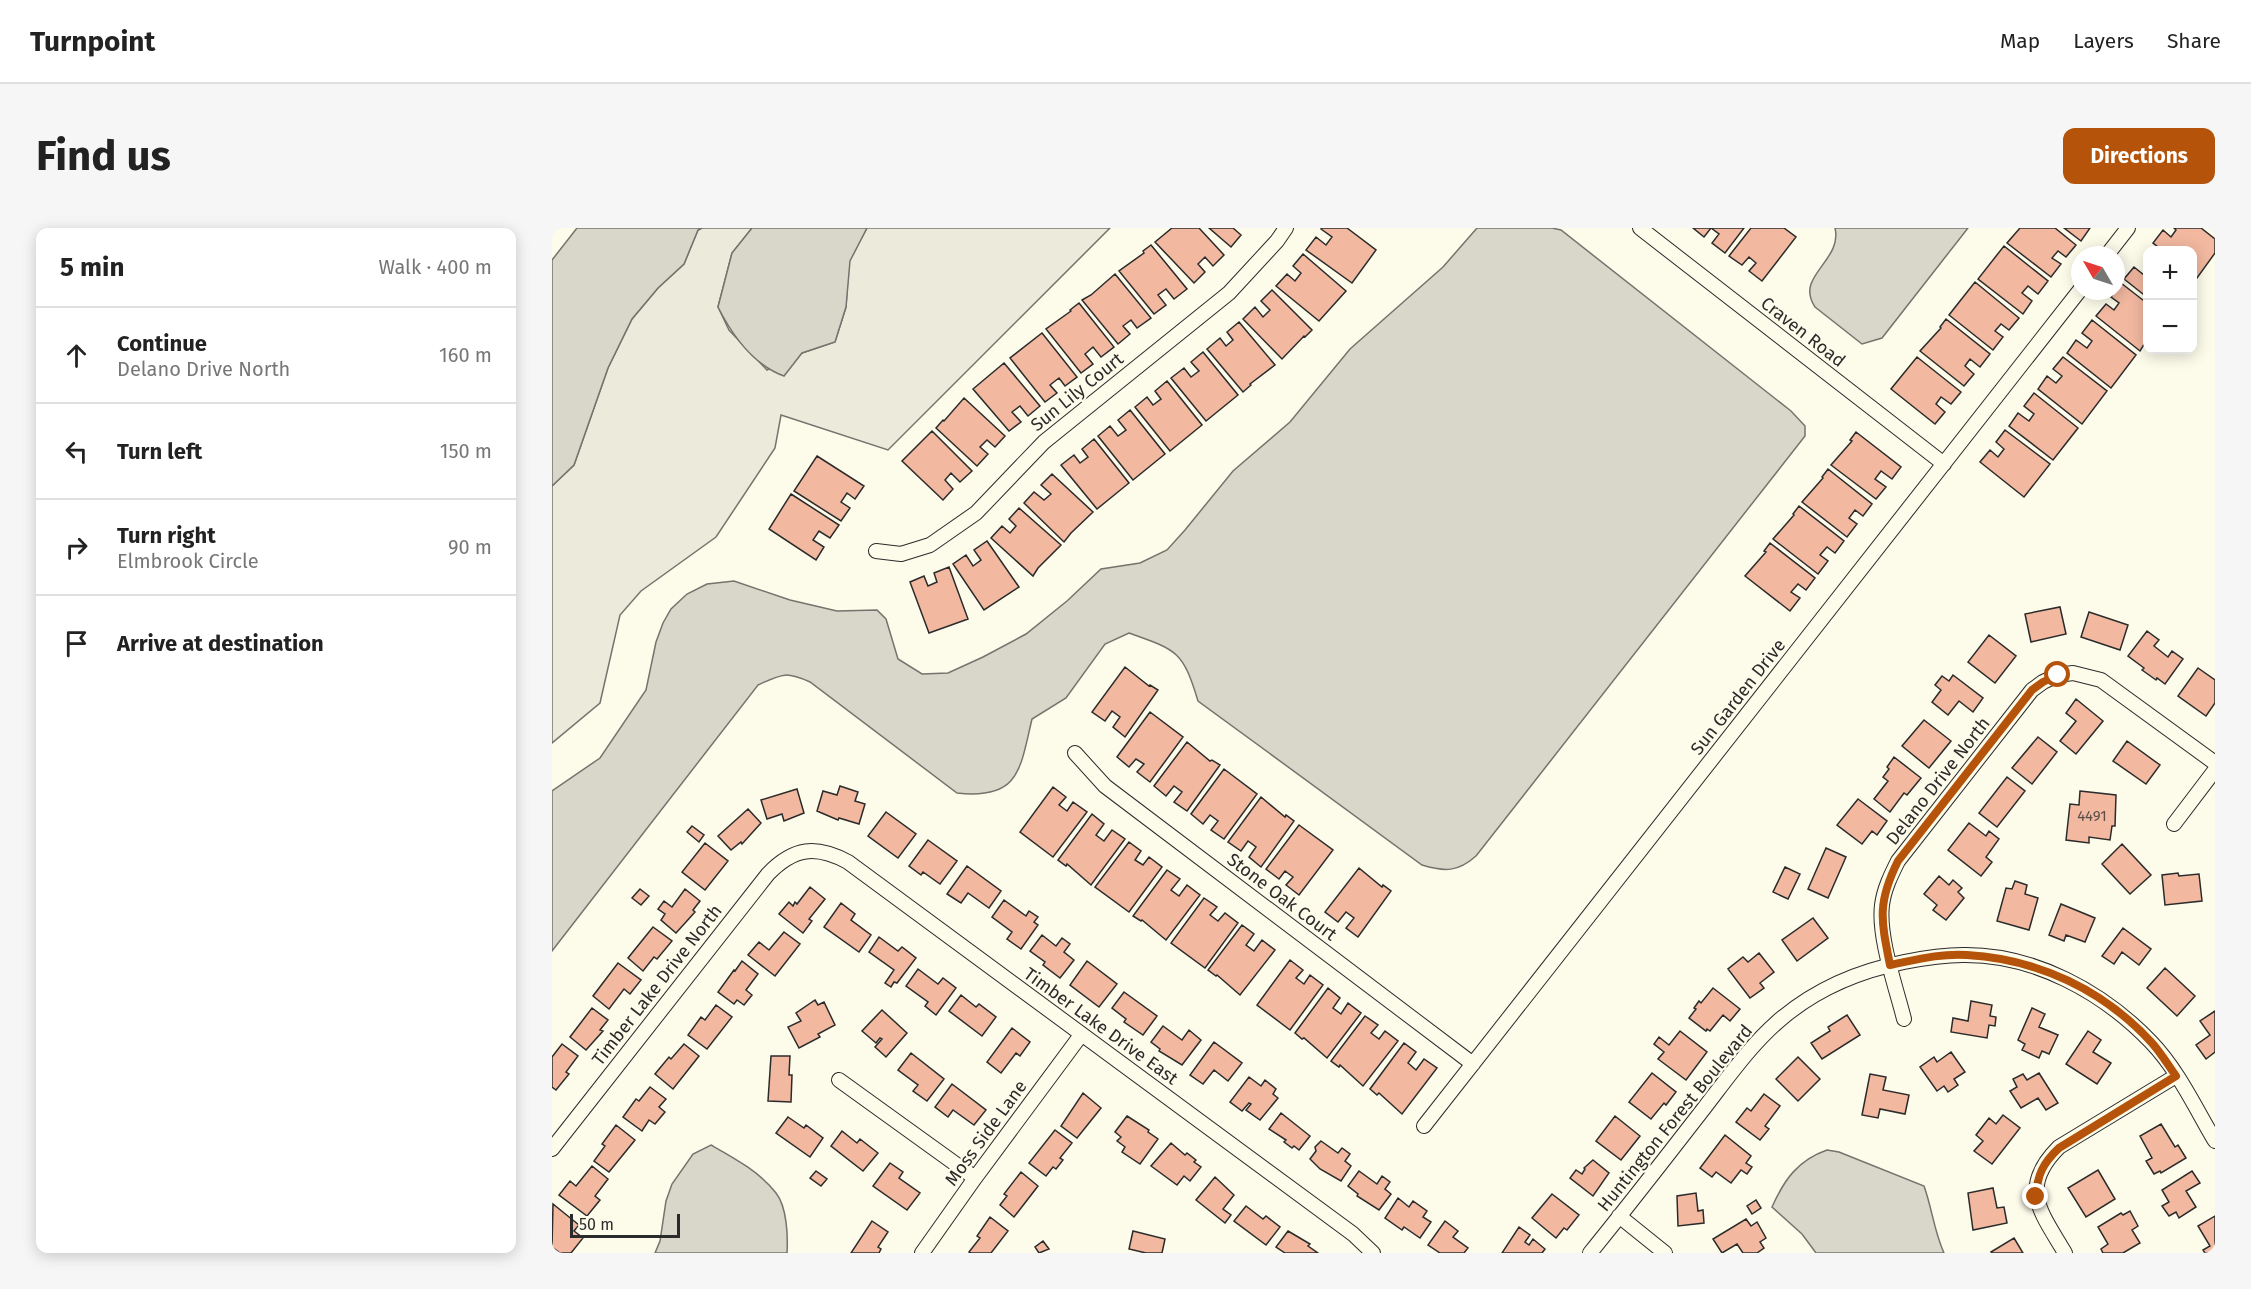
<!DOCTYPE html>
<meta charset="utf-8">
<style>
body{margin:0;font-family:"Fira Sans",sans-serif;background:#f6f6f6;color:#222}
.controls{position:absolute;right:18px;top:18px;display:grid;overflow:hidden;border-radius:12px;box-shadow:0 3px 15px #0003}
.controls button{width:54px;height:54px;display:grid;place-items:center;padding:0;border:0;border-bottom:2px solid #e0e0e0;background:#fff;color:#222;font:30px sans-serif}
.compass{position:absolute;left:1519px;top:18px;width:54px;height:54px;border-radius:50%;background:#fff;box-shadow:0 3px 15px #0003;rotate:309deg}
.scale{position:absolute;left:18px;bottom:15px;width:110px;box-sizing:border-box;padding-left:6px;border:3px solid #2b2b2b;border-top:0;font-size:16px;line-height:21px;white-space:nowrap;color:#2b2b2b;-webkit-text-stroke:4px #fdfbea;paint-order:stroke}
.stop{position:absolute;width:18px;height:18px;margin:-14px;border:4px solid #b45309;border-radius:50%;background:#fff}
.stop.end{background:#b45309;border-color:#fff;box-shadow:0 2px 6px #0008}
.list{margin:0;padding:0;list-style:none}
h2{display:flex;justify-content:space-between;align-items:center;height:78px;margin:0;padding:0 24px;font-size:26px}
h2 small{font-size:20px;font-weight:400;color:#767676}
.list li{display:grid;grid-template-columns:39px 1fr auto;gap:18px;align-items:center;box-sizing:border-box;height:96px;padding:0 24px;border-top:2px solid #e0e0e0}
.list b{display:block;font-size:22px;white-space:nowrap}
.list p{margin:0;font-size:20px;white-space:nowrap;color:#767676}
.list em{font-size:20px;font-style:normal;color:#767676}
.icon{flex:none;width:33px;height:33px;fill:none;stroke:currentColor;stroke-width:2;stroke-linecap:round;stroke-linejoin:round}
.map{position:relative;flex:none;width:1663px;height:1025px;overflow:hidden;border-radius:12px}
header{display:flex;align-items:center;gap:36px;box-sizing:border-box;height:84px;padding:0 30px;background:#fff;border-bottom:2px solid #e0e0e0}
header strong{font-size:28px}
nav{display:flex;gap:33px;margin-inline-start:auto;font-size:21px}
.intro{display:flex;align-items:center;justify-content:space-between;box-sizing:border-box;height:144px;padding:0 36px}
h1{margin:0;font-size:42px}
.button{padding:15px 27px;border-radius:12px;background:#b45309;color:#fff;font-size:21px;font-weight:700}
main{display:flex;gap:36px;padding:0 36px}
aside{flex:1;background:#fff;border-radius:12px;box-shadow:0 3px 15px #0003}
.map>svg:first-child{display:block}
</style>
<header>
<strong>Turnpoint</strong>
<nav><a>Map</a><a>Layers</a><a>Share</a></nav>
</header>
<div class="intro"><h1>Find us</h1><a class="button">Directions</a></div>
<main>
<aside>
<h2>5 min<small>Walk · 400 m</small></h2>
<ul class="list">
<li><svg class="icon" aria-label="ahead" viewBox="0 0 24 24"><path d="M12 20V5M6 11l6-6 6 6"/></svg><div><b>Continue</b><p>Delano Drive North</p></div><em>160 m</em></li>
<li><svg class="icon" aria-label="left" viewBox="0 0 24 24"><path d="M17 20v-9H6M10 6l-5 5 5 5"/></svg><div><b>Turn left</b></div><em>150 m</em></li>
<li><svg class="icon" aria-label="right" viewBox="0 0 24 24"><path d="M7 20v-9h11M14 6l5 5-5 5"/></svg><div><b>Turn right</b><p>Elmbrook Circle</p></div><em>90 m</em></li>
<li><svg class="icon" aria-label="arrive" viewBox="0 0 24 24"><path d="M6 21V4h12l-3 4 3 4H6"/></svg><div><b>Arrive at destination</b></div></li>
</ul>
</aside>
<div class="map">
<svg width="1663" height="1025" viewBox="0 0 1663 1025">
<rect width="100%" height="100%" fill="#fdfbea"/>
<path fill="#ecebdb" stroke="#74746e" stroke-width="1.5" d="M150,0H200L180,25L166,79L177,102L215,142L250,125L283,114L294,79L297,33L315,0H558L336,222L229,187L223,220L164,309L89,363L68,387L48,475L0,515V258L22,237L56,140L80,91L106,60L132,36L146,2Z"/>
<path fill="#d8d7c9" stroke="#74746e" stroke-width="1.5" d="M25,0H150L146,2L132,36L106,60L80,91L56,140L22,237L0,258V32Z
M200,0H315L298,33L294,79L283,114L250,125L232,148C202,137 180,107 166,79L180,25Z
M925,0H1000L1009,2L1239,183L1253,198V208L924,628C906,644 893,644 870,637L646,473C631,423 625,422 577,405L553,416L514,470L480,491C468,541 468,572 405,565L258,454C233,443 230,446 206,457L0,723V563L48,530L94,462L104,414L111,395L119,381L135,366L155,356L182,353L238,372L285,383L325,382L334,391L346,431L370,446L396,445L431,429L474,406L515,373L549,341L588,335L615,322L633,302L681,243L738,194L798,121L891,39Z
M1283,0H1416L1330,110L1310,116L1263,79C1242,48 1291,33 1283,0Z
M159,917C182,930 208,944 224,965C235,979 236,1008 235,1025H103L108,1013L114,973L120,956L141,926Z
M1275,922L1287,924L1372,958C1380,980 1382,1003 1392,1025H1264L1250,1006L1220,979C1232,952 1246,932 1275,922Z"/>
<path fill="#f2b8a0" stroke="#2b2b2b" stroke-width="1.5" d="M620,0H647L672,27L661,38L653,29L646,36L653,44L642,55L603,14Z
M657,0H681L689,7L679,19Z
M770,0H795L824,22L800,55L754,22L764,9L774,17L780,9L769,1Z
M1141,0H1192L1173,25L1160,15L1167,6L1159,0L1152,9Z
M1199,0H1232L1244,9L1210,53L1197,43L1204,35L1197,29L1190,37L1177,28Z
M1468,0H1503L1524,17L1514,29L1506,23L1500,30L1509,36L1499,49L1455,15Z
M1468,0H1503L1524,17L1514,29L1506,23L1500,30L1509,36L1499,49L1455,15Z
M1512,0H1538L1529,13Z
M1512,0H1538L1529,13Z
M1622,0H1649L1663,11V25L1645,50L1640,46V22H1610L1601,15L1611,2L1619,9L1624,2Z
M1622,0H1649L1663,11V25L1645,50L1640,46V22H1610L1601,15L1611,2L1619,9L1624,2Z
M599,17L635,61L622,71L614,61L606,67L614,77L602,86L567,43L592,25L591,23Z
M1452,18L1496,53L1486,66L1476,58L1470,65L1480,73L1471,86L1426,51Z
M1452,18L1496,53L1486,66L1476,58L1470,65L1480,73L1471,86L1426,51Z
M751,26L794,63L767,93L724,58L735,46L743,53L749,45L741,38Z
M1582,39L1592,47L1596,43V70L1572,51Z
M1582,39L1592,47L1596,43V70L1572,51Z
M563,46L599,90L585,100L579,92L571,98L578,106L566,116L530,72L539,67Z
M1423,54L1467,90L1457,102L1449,96L1443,103L1451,109L1441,122L1397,87Z
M1423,54L1467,90L1457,102L1449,96L1443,103L1451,109L1441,122L1397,87Z
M1569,55L1596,76V110L1588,123L1544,88L1554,76L1562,82L1567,75L1559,69Z
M1569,55L1596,76V110L1588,123L1544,88L1554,76L1562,82L1567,75L1559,69Z
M720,62L760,102L753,109L752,108L730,131L691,91L703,79L711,89L718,82L709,73Z
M527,75L562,119L549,129L541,119L533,126L541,136L529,145L494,101L519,83L518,82Z
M1394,91L1438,126L1428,139L1418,131L1413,138L1422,146L1412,158L1368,123L1389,100L1388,99Z
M1394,91L1438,126L1428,139L1418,131L1413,138L1422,146L1412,158L1368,123L1389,100L1388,99Z
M1540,92L1584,127L1559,160L1515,125L1524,112L1535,120L1540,113L1530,105Z
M1540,92L1584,127L1559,160L1515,125L1524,112L1535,120L1540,113L1530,105Z
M687,94L723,137L698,156L699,157L691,164L655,121L668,110L674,118L681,112L675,104Z
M490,105L525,149L513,158L507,150L498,157L505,165L493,174L458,130Z
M651,124L686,167L654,193L619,150L632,140L639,149L647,143L639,134Z
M1365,129L1409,164L1399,176L1389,169L1384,176L1393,184L1383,196L1339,161Z
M1365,129L1409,164L1399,176L1389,169L1384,176L1393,184L1383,196L1339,161Z
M1511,129L1555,163L1530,196L1486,161L1495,148L1504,155L1510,148L1501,141Z
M1511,129L1555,163L1530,196L1486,161L1495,148L1504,155L1510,148L1501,141Z
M452,135L488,178L476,188L468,178L460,184L469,194L457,203L421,161Z
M615,153L650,197L618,223L583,179L595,169L601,177L609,171L603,163Z
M1482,165L1526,200L1501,232L1457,198L1466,185L1477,193L1482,186L1472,178Z
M1482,165L1526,200L1501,232L1457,198L1466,185L1477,193L1482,186L1472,178Z
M412,170L453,208L443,219L435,212L428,219L436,226L425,238L384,200L391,192L392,193Z
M578,182L613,226L581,252L546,208L558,198L566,208L574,202L566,192Z
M1453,202L1498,236L1472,269L1428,234L1438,222L1446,229L1452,221L1444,214Z
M380,203L420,243L408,254L399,245L393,252L401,261L391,272L350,233Z
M1304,204L1349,239L1340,251L1329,243L1323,251L1334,259L1324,271L1279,237L1300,213L1298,212Z
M542,211L577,255L545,281L509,237L522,227L528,235L536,229L530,221Z
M265,228L312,258L303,271L295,265L289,274L298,280L289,293L242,263Z
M1276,241L1320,276L1311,288L1303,282L1297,290L1305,296L1295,309L1250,274L1271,250L1270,249Z
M500,246L541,284L519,305L512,314L472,275L482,264L492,272L499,266L489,257Z
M239,266L287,297L278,310L267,303L261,312L272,319L264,332L217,301Z
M1247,278L1292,313L1283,325L1275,319L1268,327L1276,333L1266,346L1221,311L1242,287L1241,286Z
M467,280L509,317L486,340L481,348L439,310L450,298L458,305L464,298L457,291Z
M435,313L467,359L432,382L401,336L414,327L421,338L429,332L422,322Z
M1218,315L1263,350L1254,362L1246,356L1239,364L1248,370L1238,383L1193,348L1214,324L1212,323Z
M397,339L416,391L377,405L358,354L372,348L376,358L385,354L382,345Z
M1508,379L1514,406L1479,414L1473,386Z
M1537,384L1576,397L1568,422L1529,409Z
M1595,403L1607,412L1602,418L1616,429L1620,423L1631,431L1613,456L1605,450L1604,452L1590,442L1592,440L1576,428Z
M1437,407L1464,428L1443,455L1416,434Z
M573,439L597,458L598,457L606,462L573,509L561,499L568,489L560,483L553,493L540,484Z
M1646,440L1663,452V475L1654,488L1626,468Z
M1401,447L1431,470L1421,484L1407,473L1396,487L1380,474L1389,462L1383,457L1390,448L1397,453Z
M1524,471L1551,493L1524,526L1508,513L1524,493L1514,485Z
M598,484L631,509L598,554L585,544L592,536L584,531L577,539L565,529Z
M1372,492L1399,513L1377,540L1350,518Z
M1486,509L1505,524L1480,556L1460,540Z
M1575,513L1608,537L1594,556L1561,533Z
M635,514L658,533L660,532L668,537L635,583L622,574L630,564L622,558L614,568L602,558Z
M1342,529L1369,550L1355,567L1352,565L1338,584L1322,571L1336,553L1331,549L1337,541L1335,539Z
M672,541L705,566L672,611L659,602L666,593L658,587L651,596L639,586Z
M1455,549L1473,563L1445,599L1427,585Z
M288,558L306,564L303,573L313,576L307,596L287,590L286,592L265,583L271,563L285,567Z
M501,559L514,569L507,577L515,583L521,574L535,584L501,629L468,604Z
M245,561L252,585L232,593L230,586L215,591L209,572Z
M1528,563L1564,567L1563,598H1560L1558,612L1537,609V615L1514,612L1518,576L1527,577Z
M709,569L733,589L734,587L742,593L709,639L697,629L704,619L696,613L689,623L676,614Z
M1306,571L1335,593L1325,607L1320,603L1310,616L1285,597Z
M196,581L209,595L190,616L189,614L179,622L166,608Z
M334,584L364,606L346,630L316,608Z
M540,586L552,596L544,607L552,613L560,602L573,611L539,657L515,636L514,638L506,632Z
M1417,595L1434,608L1437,603L1447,611L1434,629L1440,634L1429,648L1396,622Z
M747,597L781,622L747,667L734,657L741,649L733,643L727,651L714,641Z
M140,598L152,607L147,614L135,604Z
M376,612L405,633L388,656L371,644L369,647L357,638Z
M577,614L589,623L583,632L591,637L597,629L610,639L577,684L543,659Z
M153,615L176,633L153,662L130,644Z
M1570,616L1599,647L1578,666L1550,636Z
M1274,620L1294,629L1276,670L1256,661Z
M415,638L449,663L437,680L416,665L409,675L395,666Z
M1233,639L1248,646L1236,671L1221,664Z
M807,640L830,659L831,657L839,663L806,709L794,700L802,690L794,684L786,694L773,684Z
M615,642L628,651L619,662L627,668L635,657L648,667L614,712L590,692L589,693L581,688Z
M1626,645L1627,648L1647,646L1650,673L1613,677L1610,647Z
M1387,648L1397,657L1401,652L1410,660L1406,664L1412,670L1394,692L1381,682L1385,677L1372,666Z
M1463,653L1475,657L1473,666L1486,670L1477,702L1445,693L1454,660L1460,661Z
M258,659L273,671L257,691L260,693L251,705L227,686L237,674L241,678L243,674L245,676Z
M88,661L97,668L89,677L80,670Z
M133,661L148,673L141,682L143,684L124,705L109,692L113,686L106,681L112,673L120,679Z
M652,670L665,679L658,687L666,693L673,685L686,695L653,740L619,715Z
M452,672L474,688L477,683L486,689L482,694L486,697L469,721L455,711L460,704L440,689Z
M289,675L303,686L299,692L319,707L307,724L272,699Z
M1509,676L1543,690L1533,714L1514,707L1512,713L1497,707Z
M1261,690L1276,710L1245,733L1230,712Z
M690,697L702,706L694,717L702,723L710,712L723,722L688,767L665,747L664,748L656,742Z
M101,699L120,713L105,731L102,729L91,743L76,730Z
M1571,700L1599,721L1587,737L1570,724L1562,736L1550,728Z
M232,704L248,716L223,748L196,727L207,714L217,722Z
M490,707L504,718L510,710L518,716L512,724L522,732L508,750L491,737L493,734L478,723Z
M327,709L346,723L350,719L364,730L345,755L342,754L339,759L333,755L342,742L317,724Z
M1207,725L1222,744L1208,755L1212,760L1198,770L1176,741L1191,729L1196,734Z
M738,732L751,742L744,750L752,756L758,747L771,757L738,802L705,777Z
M190,733L206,746L194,762L200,767L192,777L185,772L182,776L166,764L182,742L183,743Z
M535,733L565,756L547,779L518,757Z
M66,735L89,752L78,766L72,761L57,781L41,768Z
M1613,740L1643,768L1625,788L1595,760Z
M366,741L386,756L391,750L404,760L384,787L373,778L376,774L354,758Z
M776,760L788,770L781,780L789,786L796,775L809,785L775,830L752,810L750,811L743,805Z
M1161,760L1188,781L1178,793L1171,787L1158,803L1155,801L1154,803L1137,790L1144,781L1142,780L1147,773L1149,775Z
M572,764L605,788L591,807L572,794L574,791L560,780Z
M409,767L424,779L427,776L444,789L430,808L397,783Z
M263,772L266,777L272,774L283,797L266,806L268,809L247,820L236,799L249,793L244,785Z
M1419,773L1440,777L1438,788L1444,789L1443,798L1437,797L1435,810L1399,804L1401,790L1416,793Z
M164,777L180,789L155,821L136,807L149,789L153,792Z
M40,780L56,792L48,802L51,803L34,822L18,809Z
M1480,780L1493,786L1487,799L1506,807L1497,826L1490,823L1487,830L1470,822L1473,816L1466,812Z
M330,782L355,805L334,829L323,819L330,811L328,810L324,815L310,803Z
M1663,783V824L1654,831L1644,817L1658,807L1648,793Z
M1295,787L1308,807L1270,831L1259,815L1278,803L1276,799Z
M813,788L826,797L819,805L827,811L833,803L846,813L811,858L788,837L787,839L779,833Z
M611,798L630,812L637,802L649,812L630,837L607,823L608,821L599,814Z
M460,800L478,814L468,828L464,825L449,845L435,834Z
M1128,803L1155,824L1134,852L1106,831L1112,824L1102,816L1107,809L1117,817Z
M1536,803L1549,812L1541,824L1559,835L1545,856L1514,836Z
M662,814L690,835L676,853L662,842L651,856L638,847Z
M852,815L864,824L856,835L864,842L872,831L885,840L850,886L827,865L825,867L818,861Z
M10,816L26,828L14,844L17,846L4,862L0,859V829Z
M132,816L147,828L121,861L103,846L117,829L119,831Z
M1399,824L1413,844L1402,851L1406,857L1396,864L1392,858L1385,863L1368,839L1382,829L1385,834Z
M359,825L392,851L375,873L361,863L366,857L346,842Z
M219,828H238L237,847H240L239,874L216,873Z
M1246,829L1268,851L1246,873L1224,851Z
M1100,845L1124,864L1114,877L1112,875L1099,891L1077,874Z
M1487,845L1506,875L1494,882L1486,870L1469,880L1458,863L1465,859L1461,851L1471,846L1475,852Z
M1318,846L1334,849L1331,862L1357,867L1353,886L1328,881L1326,890L1310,887Z
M697,849L709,858L713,852L724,861L721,866L726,870L708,892L694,882L699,876L697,875L690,883L678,874Z
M400,856L434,882L422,897L401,882L396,889L383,879Z
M98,859L114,871L107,879L113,884L103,896L97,892L90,903L71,889L84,871L87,873Z
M531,865L549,880L525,910L509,898Z
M1212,866L1228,878L1213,898L1217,901L1208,912L1184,894L1195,880L1199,883Z
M729,885L758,908L747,922L742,918L740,920L732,914L734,912L717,901Z
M1451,887L1468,900L1440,936L1422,923L1431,913L1424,907L1437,890L1444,896Z
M575,888L597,902L596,904L606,911L588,936L570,924L573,919L565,913L569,909L563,904Z
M1063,888L1088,908L1069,932L1044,913Z
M236,889L252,900L254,897L271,910L258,929L224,905Z
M1609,896L1623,919L1626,917L1634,930L1609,945L1608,943L1602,946L1594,933L1600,930L1588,908Z
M64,897L83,912L57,944L42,933L53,918L50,916Z
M503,902L520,915L508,930L511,932L504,941L501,939L494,948L477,935Z
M290,903L305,915L308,911L326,925L311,943L279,918Z
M1173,907L1199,928L1194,935L1200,939L1195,946L1189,942L1179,955L1164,944L1160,949L1148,940Z
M769,913L786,925L790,920L798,926L793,933L799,938L789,953L768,941L758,931L764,923L763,919Z
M619,915L633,927L635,925L644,932L642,934L649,939L638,953L632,948L625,957L599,938Z
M1041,932L1057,945L1041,968L1018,950L1024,942L1030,946L1033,941L1032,940Z
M338,935L351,944L347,950L368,965L355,982L321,958Z
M40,938L56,951L43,968L48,972L35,988L7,967L18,953L24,958Z
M1546,942L1563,971L1534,989L1516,960Z
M264,943L275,951L269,958L258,950Z
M807,943L825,956L830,948L838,954L833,961L839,966L827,982L805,968L806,966L796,958Z
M1640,943L1648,955L1634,963L1644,979L1627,990L1624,984L1617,988L1610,978L1617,974L1610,962Z
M469,944L486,958L462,989L448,977L455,968L452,966Z
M663,949L682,967L671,981L679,987L673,995L644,972Z
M1441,960L1445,980L1452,979L1455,995L1421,1002L1416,965Z
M1144,965L1146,983L1151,982L1152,995L1126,998L1125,968Z
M1000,966L1027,987L1015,1002L1012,1000L1004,1010L980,990Z
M846,970L857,979L861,973L875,983L871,989L879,994L868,1010L852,999L850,1002L833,990Z
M1204,972L1209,980L1200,986L1195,978Z
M1,976L27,997L22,1003L31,1010L19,1025H8L0,1019Z
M694,978L711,991L714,988L728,999L714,1017L682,993Z
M1578,983L1586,998L1580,1002L1588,1015L1571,1025H1551L1549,1021L1556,1016L1546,999L1569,985L1571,987Z
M1663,988V1025H1653L1651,1022L1658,1018L1646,998Z
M438,989L456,1003L439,1025H419L417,1024L428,1010L425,1008Z
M1194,991L1199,998L1205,994L1214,1010L1208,1014L1212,1020L1205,1025H1191L1185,1016L1170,1025L1161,1011Z
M320,993L336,1004L326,1019L329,1021L327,1025H299Z
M893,993L906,1003L901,1009L916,1020L912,1025H888L876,1017Z
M967,999L978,1007L973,1014L977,1017L981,1011L993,1021L990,1025H950Z
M581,1003L613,1011L610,1025H594L577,1021Z
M736,1003L758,1016L756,1018L766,1025H733L724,1019Z
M1462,1010L1471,1025H1440L1439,1024Z
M491,1013L497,1021L487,1025L483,1019Z"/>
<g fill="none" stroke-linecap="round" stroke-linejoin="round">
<defs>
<path id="street" d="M1088,0L1392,236
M1555,27L1576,0
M324,323L349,326L378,317L424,285L492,214L677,65L725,13L734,0
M523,525L553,558L921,836
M1622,596L1663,542
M1352,791C1344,759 1326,709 1330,677C1332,661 1339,647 1346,633L1480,462L1491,454L1506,447L1521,445L1549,452L1663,535
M287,852L423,950
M872,898L1528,62
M0,921L216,646C242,619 264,617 296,634L801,1006L821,1025
M1067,988L1113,1025
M370,1025L423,950L529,807
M1038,1025C1077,977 1115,928 1153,879C1177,848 1200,815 1230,790C1266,760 1307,743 1352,734C1372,730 1391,727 1411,727C1482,726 1551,764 1599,814C1626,842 1644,881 1663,913
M1513,1025C1489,984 1466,960 1507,919L1624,848"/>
</defs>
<use href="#street" stroke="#2b2b2b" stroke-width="16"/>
<use href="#street" stroke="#fdfbea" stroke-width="14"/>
</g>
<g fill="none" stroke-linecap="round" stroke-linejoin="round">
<path stroke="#b45309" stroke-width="8" d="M1484,969C1485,947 1491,935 1507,920L1624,848C1616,837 1609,825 1600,815C1552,762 1486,731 1415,727C1389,725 1363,732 1338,737C1329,692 1325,675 1346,633L1480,462L1491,454L1506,447"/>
</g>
<g text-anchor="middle" stroke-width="4.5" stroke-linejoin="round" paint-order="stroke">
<g font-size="15" fill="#5d4e48">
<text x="1540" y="593">4491</text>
</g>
<g font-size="18" fill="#2b2b2b" stroke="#fdfbea">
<text transform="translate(1251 104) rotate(38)" y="6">Craven Road</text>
<text transform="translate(525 164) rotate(-39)" y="6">Sun Lily Court</text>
<text transform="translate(1186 469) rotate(-52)" y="6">Sun Garden Drive</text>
<text transform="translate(1386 553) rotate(-52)" y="6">Delano Drive North</text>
<text transform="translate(730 669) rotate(37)" y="6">Stone Oak Court</text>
<text transform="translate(105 757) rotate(-52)" y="6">Timber Lake Drive North</text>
<text transform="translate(549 798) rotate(36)" y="6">Timber Lake Drive East</text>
<text transform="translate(1123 890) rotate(-51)" y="6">Huntington Forest Boulevard</text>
<text transform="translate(434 905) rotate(-54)" y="6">Moss Side Lane</text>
</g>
</g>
</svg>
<div class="controls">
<button>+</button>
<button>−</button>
</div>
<svg class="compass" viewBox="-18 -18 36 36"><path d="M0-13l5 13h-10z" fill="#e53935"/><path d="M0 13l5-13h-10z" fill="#767676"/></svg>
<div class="scale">50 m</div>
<div class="stop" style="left:1506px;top:447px"></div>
<div class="stop end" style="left:1484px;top:969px"></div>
</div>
</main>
